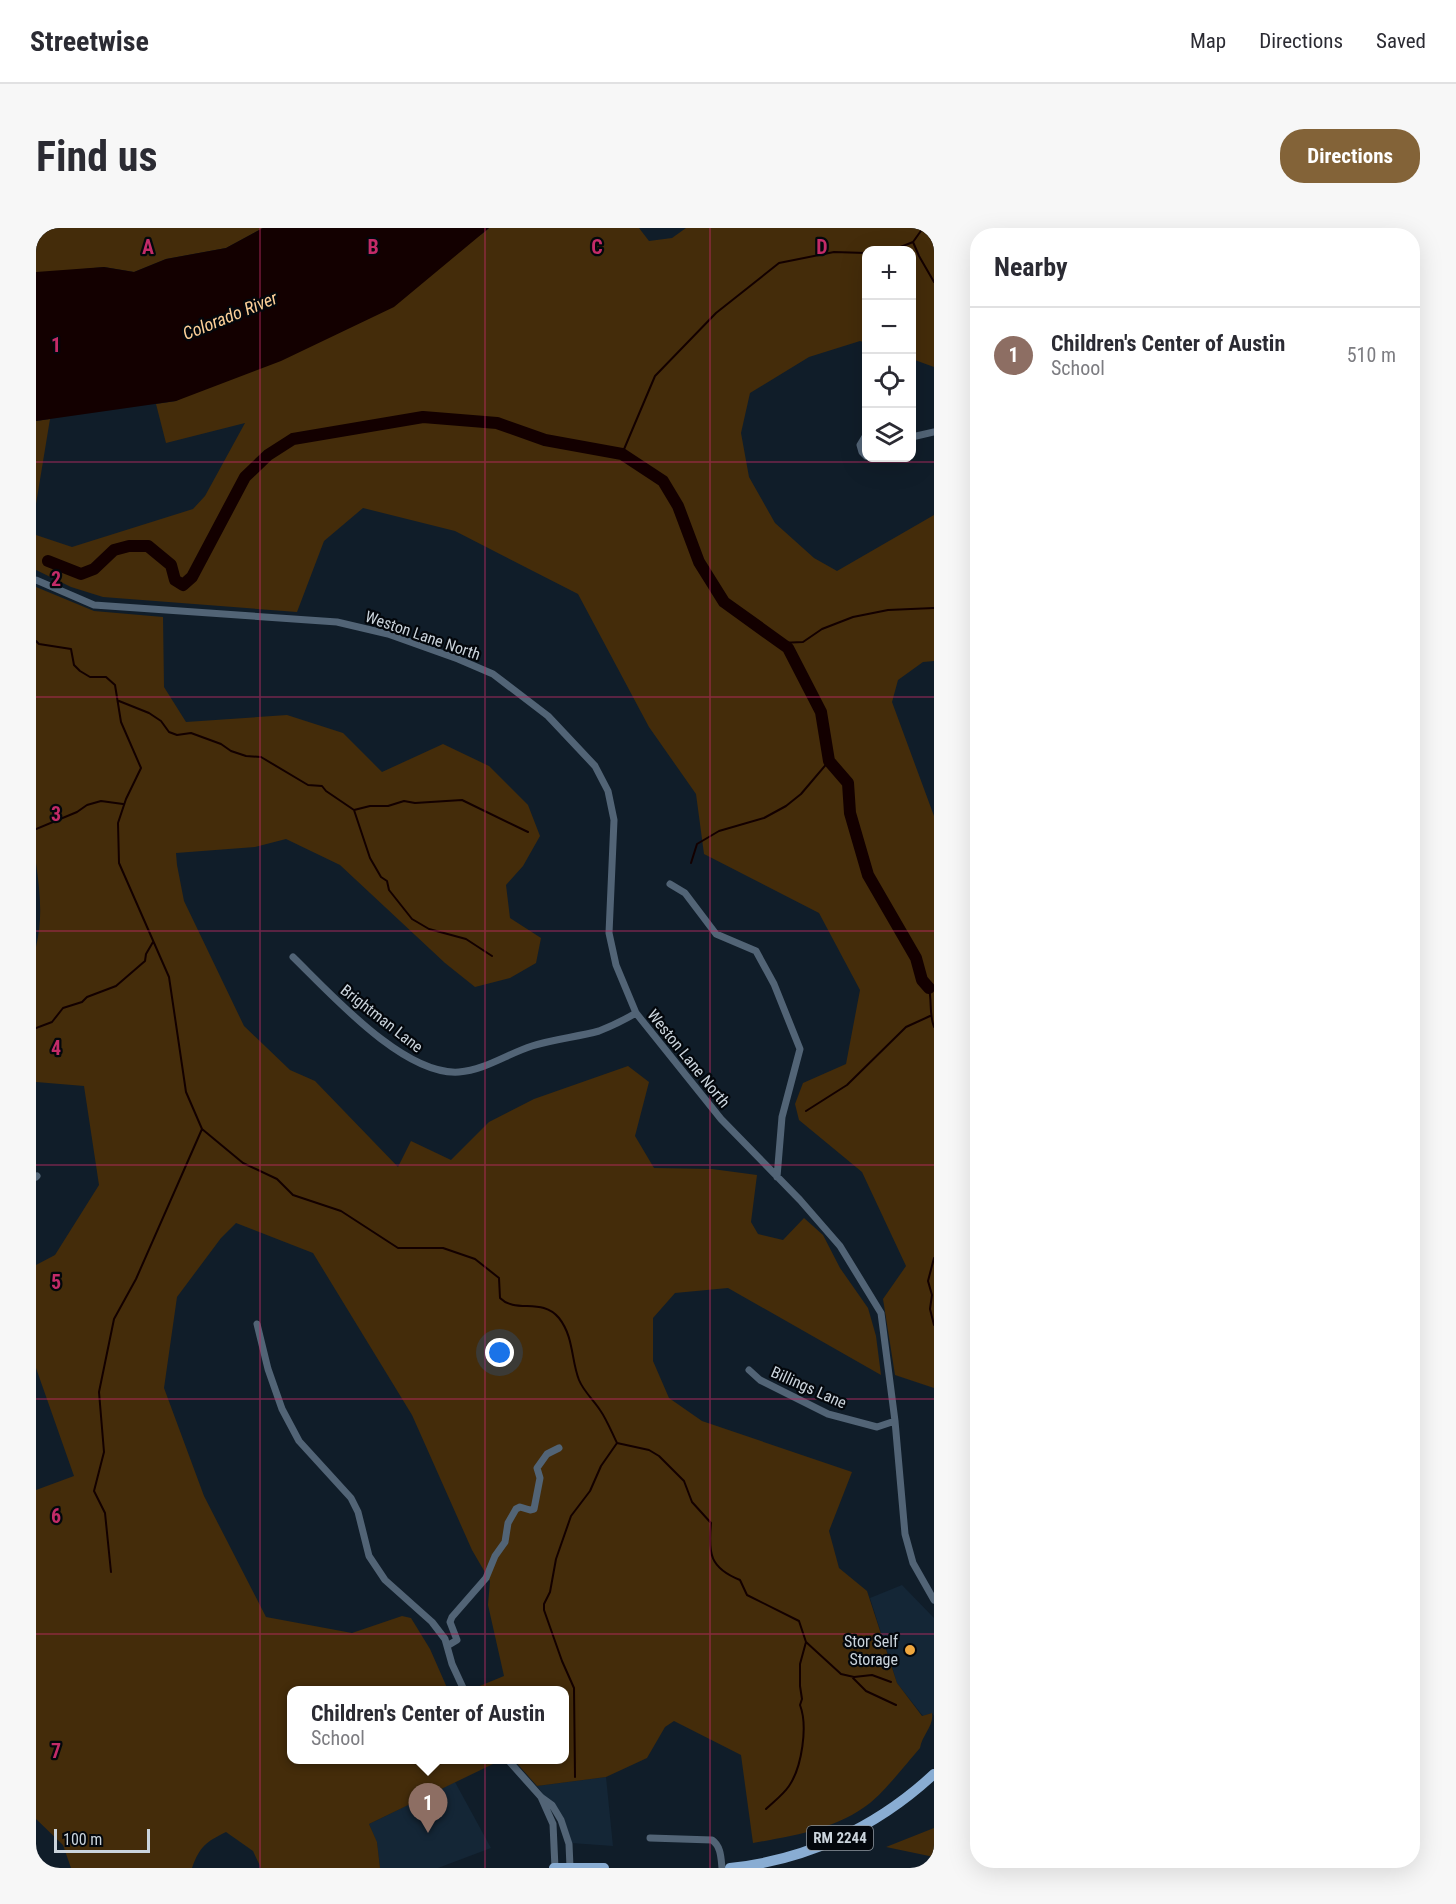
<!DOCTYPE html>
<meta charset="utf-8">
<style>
body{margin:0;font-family:"Roboto Condensed",sans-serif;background:#f7f7f7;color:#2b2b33}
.controls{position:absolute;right:18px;top:18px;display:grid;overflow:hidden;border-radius:12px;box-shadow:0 6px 24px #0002}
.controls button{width:54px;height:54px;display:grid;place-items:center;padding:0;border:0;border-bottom:2px solid #e1e1e2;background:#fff;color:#2b2b33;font:30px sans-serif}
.scale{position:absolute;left:18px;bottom:15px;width:96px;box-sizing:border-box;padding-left:6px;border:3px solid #cbd4dc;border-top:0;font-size:16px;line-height:21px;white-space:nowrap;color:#cbd4dc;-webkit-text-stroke:4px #03070c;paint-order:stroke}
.you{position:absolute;left:464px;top:1125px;width:21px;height:21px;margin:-15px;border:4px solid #fff;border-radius:50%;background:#1a73e8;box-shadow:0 0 0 9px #1a73e833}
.badge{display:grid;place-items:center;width:39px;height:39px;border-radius:50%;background:#836338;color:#fff;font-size:20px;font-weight:700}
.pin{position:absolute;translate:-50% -50px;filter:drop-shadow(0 2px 3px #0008)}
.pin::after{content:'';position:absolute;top:32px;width:21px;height:18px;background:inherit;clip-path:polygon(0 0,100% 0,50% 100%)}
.popup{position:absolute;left:251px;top:1458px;width:282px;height:78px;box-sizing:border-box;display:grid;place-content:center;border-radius:12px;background:#fff;filter:drop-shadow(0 2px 4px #0005);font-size:20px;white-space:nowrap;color:#7c7c81}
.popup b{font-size:22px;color:#2b2b33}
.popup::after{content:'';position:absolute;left:50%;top:100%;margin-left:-12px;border:12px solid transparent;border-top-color:#fff}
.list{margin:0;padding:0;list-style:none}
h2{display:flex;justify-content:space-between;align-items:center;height:78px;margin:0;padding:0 24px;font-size:26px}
h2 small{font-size:20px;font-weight:400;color:#7c7c81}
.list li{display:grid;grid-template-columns:39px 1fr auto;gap:18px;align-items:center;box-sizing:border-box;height:96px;padding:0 24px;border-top:2px solid #e1e1e2}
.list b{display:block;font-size:22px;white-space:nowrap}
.list p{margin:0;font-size:20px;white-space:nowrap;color:#7c7c81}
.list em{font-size:20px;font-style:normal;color:#7c7c81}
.icon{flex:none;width:33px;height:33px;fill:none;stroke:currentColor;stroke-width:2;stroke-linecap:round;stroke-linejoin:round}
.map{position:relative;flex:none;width:898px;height:1640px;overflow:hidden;border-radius:24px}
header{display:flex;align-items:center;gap:36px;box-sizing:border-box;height:84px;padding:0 30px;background:#fff;border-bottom:2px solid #e1e1e2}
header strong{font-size:28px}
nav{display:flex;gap:33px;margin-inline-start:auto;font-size:21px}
.intro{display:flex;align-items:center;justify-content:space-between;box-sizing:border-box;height:144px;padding:0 36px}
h1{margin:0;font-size:42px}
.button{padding:15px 27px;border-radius:24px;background:#836338;color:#fff;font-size:21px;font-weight:700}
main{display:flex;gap:36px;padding:0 36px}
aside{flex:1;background:#fff;border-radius:24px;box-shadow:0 6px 24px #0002}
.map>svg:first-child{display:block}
</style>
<header>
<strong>Streetwise</strong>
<nav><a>Map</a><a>Directions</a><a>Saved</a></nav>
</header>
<div class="intro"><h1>Find us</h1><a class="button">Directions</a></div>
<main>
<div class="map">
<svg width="898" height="1640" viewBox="0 0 898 1640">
<rect width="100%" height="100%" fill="#101d29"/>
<path fill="#142636" d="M866,1357L898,1390V1488L896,1485L887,1488L861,1455L834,1370Z
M570,1549L577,1618L535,1615L524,1588L501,1558Z
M419,1554L455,1620L402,1640H344L341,1615L333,1596Z"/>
<path fill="#442c0a" d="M0,0H227L190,20L130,31L98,44L68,39L7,45L0,44Z
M453,0H603L613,13L636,10L650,0H898V139L876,131V22H830V115L824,113L773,129L714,165L705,205L713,249L739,295L778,330L801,343L898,287V433L887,434L862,452L856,474L898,588V1160L859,1147L847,1071L870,1038L826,944L763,892L759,876L767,855L810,836L824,762L783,685L668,626L660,566L613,499L542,366L419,303L327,280L288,313L261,384L67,369L35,359L0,342V307L36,319L157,281L169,268L209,195L130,215L120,176L140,173L446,6Z
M14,191L0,276V193Z
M0,359L58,383L127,389L128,459L150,494L251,487L307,505L346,544L407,516L453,538L492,577L504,608L487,638L470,657L474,690L505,710L500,735L474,750L439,759L409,735L304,637L250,611L219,619L140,625L141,637L148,673L208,798L254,842L279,853L362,939L375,913L415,932L453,894L498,871L592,838L613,854L599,908L618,940L676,941L721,947L715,994L722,1006L747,1012L768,990L787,1007L804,1040L832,1080L840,1108L845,1147L692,1060L639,1065L617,1090V1133L633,1170L666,1193L816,1244L793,1303L803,1340L831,1363L861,1455L886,1488L896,1485C898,1498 886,1507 884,1520C870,1536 850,1562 834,1575C801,1601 757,1608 717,1615L705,1527L638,1493L629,1499L611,1530L570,1549L501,1558L478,1532H528V1462H434L468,1448L452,1377L454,1353L436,1322L376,1187L277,1025L200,995L185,1010L141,1069L128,1160L168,1268L230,1389L316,1405L366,1388L375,1390L394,1421L412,1462H255V1532H454L457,1536L333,1596L341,1614L344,1640H225L217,1623L190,1604C170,1614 164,1618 156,1640H35L27,1617L0,1591V1262L38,1248L0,1140V1037L19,1027L63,957L48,858L0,854V719C7,690 4,664 0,635Z
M898,1600V1629L850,1619Z"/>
<path fill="#130000" d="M227,0H453L358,79L245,133L140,173L0,193V44L68,39L98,44L130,31L190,20Z"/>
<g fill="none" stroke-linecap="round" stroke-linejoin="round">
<path stroke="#130000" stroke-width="2" d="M877,14L883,28L898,54
M857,22L877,14L887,0
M586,226L619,148L680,85L743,35L798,24L830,25
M0,413L3,416L35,421L38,437L44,443L54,449H70L79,457L85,494L105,540L90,571L82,595L83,635L133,749L150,864L166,901L100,1051L78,1091L63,1164L68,1224L58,1263L69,1285L75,1344
M744,415L767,414L786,401L817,389L852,382L898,380
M83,473L113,485L125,493L133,504L141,507L155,505L185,516L195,523L210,528L225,529L272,557L286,558L290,563L318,582L334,578H352L368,573L379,575L426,572L492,604
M318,582L334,630L345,649L351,653L353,662L376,691L393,701L430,711L456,728
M0,601L41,584L51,577L65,573L87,576
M655,635L661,616L683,603L728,590L750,578L765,566L793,533
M898,761L893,760C896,774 893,786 898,799
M0,800L16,794L27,780L46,774L51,769L80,758L109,733L110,726L117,714
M770,883L811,857L870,799L894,788
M166,901L207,935L241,951L257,967L305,983L362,1020H407L439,1031L463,1050L464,1070C480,1086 506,1069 523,1090C538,1109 535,1132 543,1152C548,1164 557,1171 564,1182C571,1192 576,1205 581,1215L565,1238L554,1263L535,1288L520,1331L514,1364L508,1376V1382L526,1433L538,1460L539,1549
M898,1030L892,1053L896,1067L894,1081L898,1097
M581,1215L613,1222L623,1228L648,1253L656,1274L675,1295C672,1326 674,1340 704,1352L711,1367L763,1393L770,1414L764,1436V1458L766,1471L764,1477C772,1498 766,1539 753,1558C747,1567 737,1574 730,1581
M770,1414L805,1446L818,1449L836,1447L855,1454
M817,1450L830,1463L860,1477"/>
<path stroke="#130000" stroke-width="12" d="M12,333L45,346L58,341L78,322L93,318H112L135,337L139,352L147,357L156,349L209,249L232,227L257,211L387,189L461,195L509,212L586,226L627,253L642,278L663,334L688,374L752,420L785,484L793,533L812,555L814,585L832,647L880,730L886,752L893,760"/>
<path stroke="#526476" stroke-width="7" d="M830,207L824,217L826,224L830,228
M876,209L898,204
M836,230H837
M0,352L58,377L301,394L352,406L422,431L457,446L512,488L559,538L572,563L578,592L573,705L580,737L600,785L685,891L764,972L804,1018L845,1085L859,1193L869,1306L877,1335L898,1372
M634,656L649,665L680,706L720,723L738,756L764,821L746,889L741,949
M257,729C295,766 368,848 423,844C449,842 471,826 496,818C518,811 541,809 563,803C576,798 588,792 600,785
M0,949L1,948
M221,1096L232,1141L246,1181L263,1213L315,1270L322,1284L333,1328L349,1352L396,1394L409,1411L416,1436L428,1462
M713,1142L724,1152L792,1186L841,1199L859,1193
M411,1418L421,1412L414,1394L416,1389L450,1350L459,1328L469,1314L472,1295L480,1281L484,1279L494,1282L498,1281L504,1250L501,1240L511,1226L523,1220
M472,1532L505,1569L516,1577L525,1592L533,1616L534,1639
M505,1569L517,1596L519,1640
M614,1610L676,1612C685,1618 685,1630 686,1640"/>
<path stroke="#89add3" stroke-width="10" d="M518,1640H568
M694,1640C771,1632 841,1599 898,1546"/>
</g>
<path fill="none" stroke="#c32b68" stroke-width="1.5" stroke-opacity="0.55" d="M224,0V1640M449,0V1640M674,0V1640M0,234H898M0,469H898M0,703H898M0,937H898M0,1171H898M0,1406H898"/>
<circle fill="#efa73e" stroke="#03070c" stroke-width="2" cx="874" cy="1422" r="6"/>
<g text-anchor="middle" stroke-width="4.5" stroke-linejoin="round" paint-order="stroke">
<rect fill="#03070c" stroke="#8f969e" stroke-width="1.5" x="771" y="1598" width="66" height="24" rx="4.5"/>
<g font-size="15" font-weight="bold" fill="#cbd4dc">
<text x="804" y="1615">RM 2244</text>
</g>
<g font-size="16" fill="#cbd4dc" stroke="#03070c">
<text transform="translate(387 407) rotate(19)" y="6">Weston Lane North</text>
<text transform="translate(346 790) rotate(38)" y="6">Brightman Lane</text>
<text transform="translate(653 830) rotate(51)" y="6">Weston Lane North</text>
<text transform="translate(773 1159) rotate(24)" y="6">Billings Lane</text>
</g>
<g font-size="16" fill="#cbd4dc" stroke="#03070c" text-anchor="end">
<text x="862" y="1419">Stor Self<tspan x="862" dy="18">Storage</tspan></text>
</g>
<g font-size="18" font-style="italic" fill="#fbce97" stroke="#03070c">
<text transform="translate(194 88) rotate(-22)" y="6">Colorado River</text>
</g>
</g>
<g font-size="20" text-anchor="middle" font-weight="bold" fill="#c32b68" stroke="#03070c" stroke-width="4.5" stroke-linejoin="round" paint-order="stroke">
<text x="112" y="26">A</text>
<text x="337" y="26">B</text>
<text x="561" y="26">C</text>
<text x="786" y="26">D</text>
<text x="20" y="124">1</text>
<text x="20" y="358">2</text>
<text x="20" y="593">3</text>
<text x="20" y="827">4</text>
<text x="20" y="1061">5</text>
<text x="20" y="1295">6</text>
<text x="20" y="1530">7</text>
</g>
</svg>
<div class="controls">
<button>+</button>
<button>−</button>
<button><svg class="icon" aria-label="locate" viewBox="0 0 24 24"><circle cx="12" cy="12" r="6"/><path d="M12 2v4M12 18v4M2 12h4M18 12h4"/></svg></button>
<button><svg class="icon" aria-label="layers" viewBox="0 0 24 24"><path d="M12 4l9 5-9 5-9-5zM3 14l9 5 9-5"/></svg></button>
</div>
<div class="scale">100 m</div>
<div class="you"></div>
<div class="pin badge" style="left:392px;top:1605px;background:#8d6e63">1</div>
<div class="popup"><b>Children's Center of Austin</b>School</div>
</div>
<aside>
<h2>Nearby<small></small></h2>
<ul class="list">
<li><span class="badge" style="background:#8d6e63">1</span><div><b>Children's Center of Austin</b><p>School</p></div><em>510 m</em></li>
</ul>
</aside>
</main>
